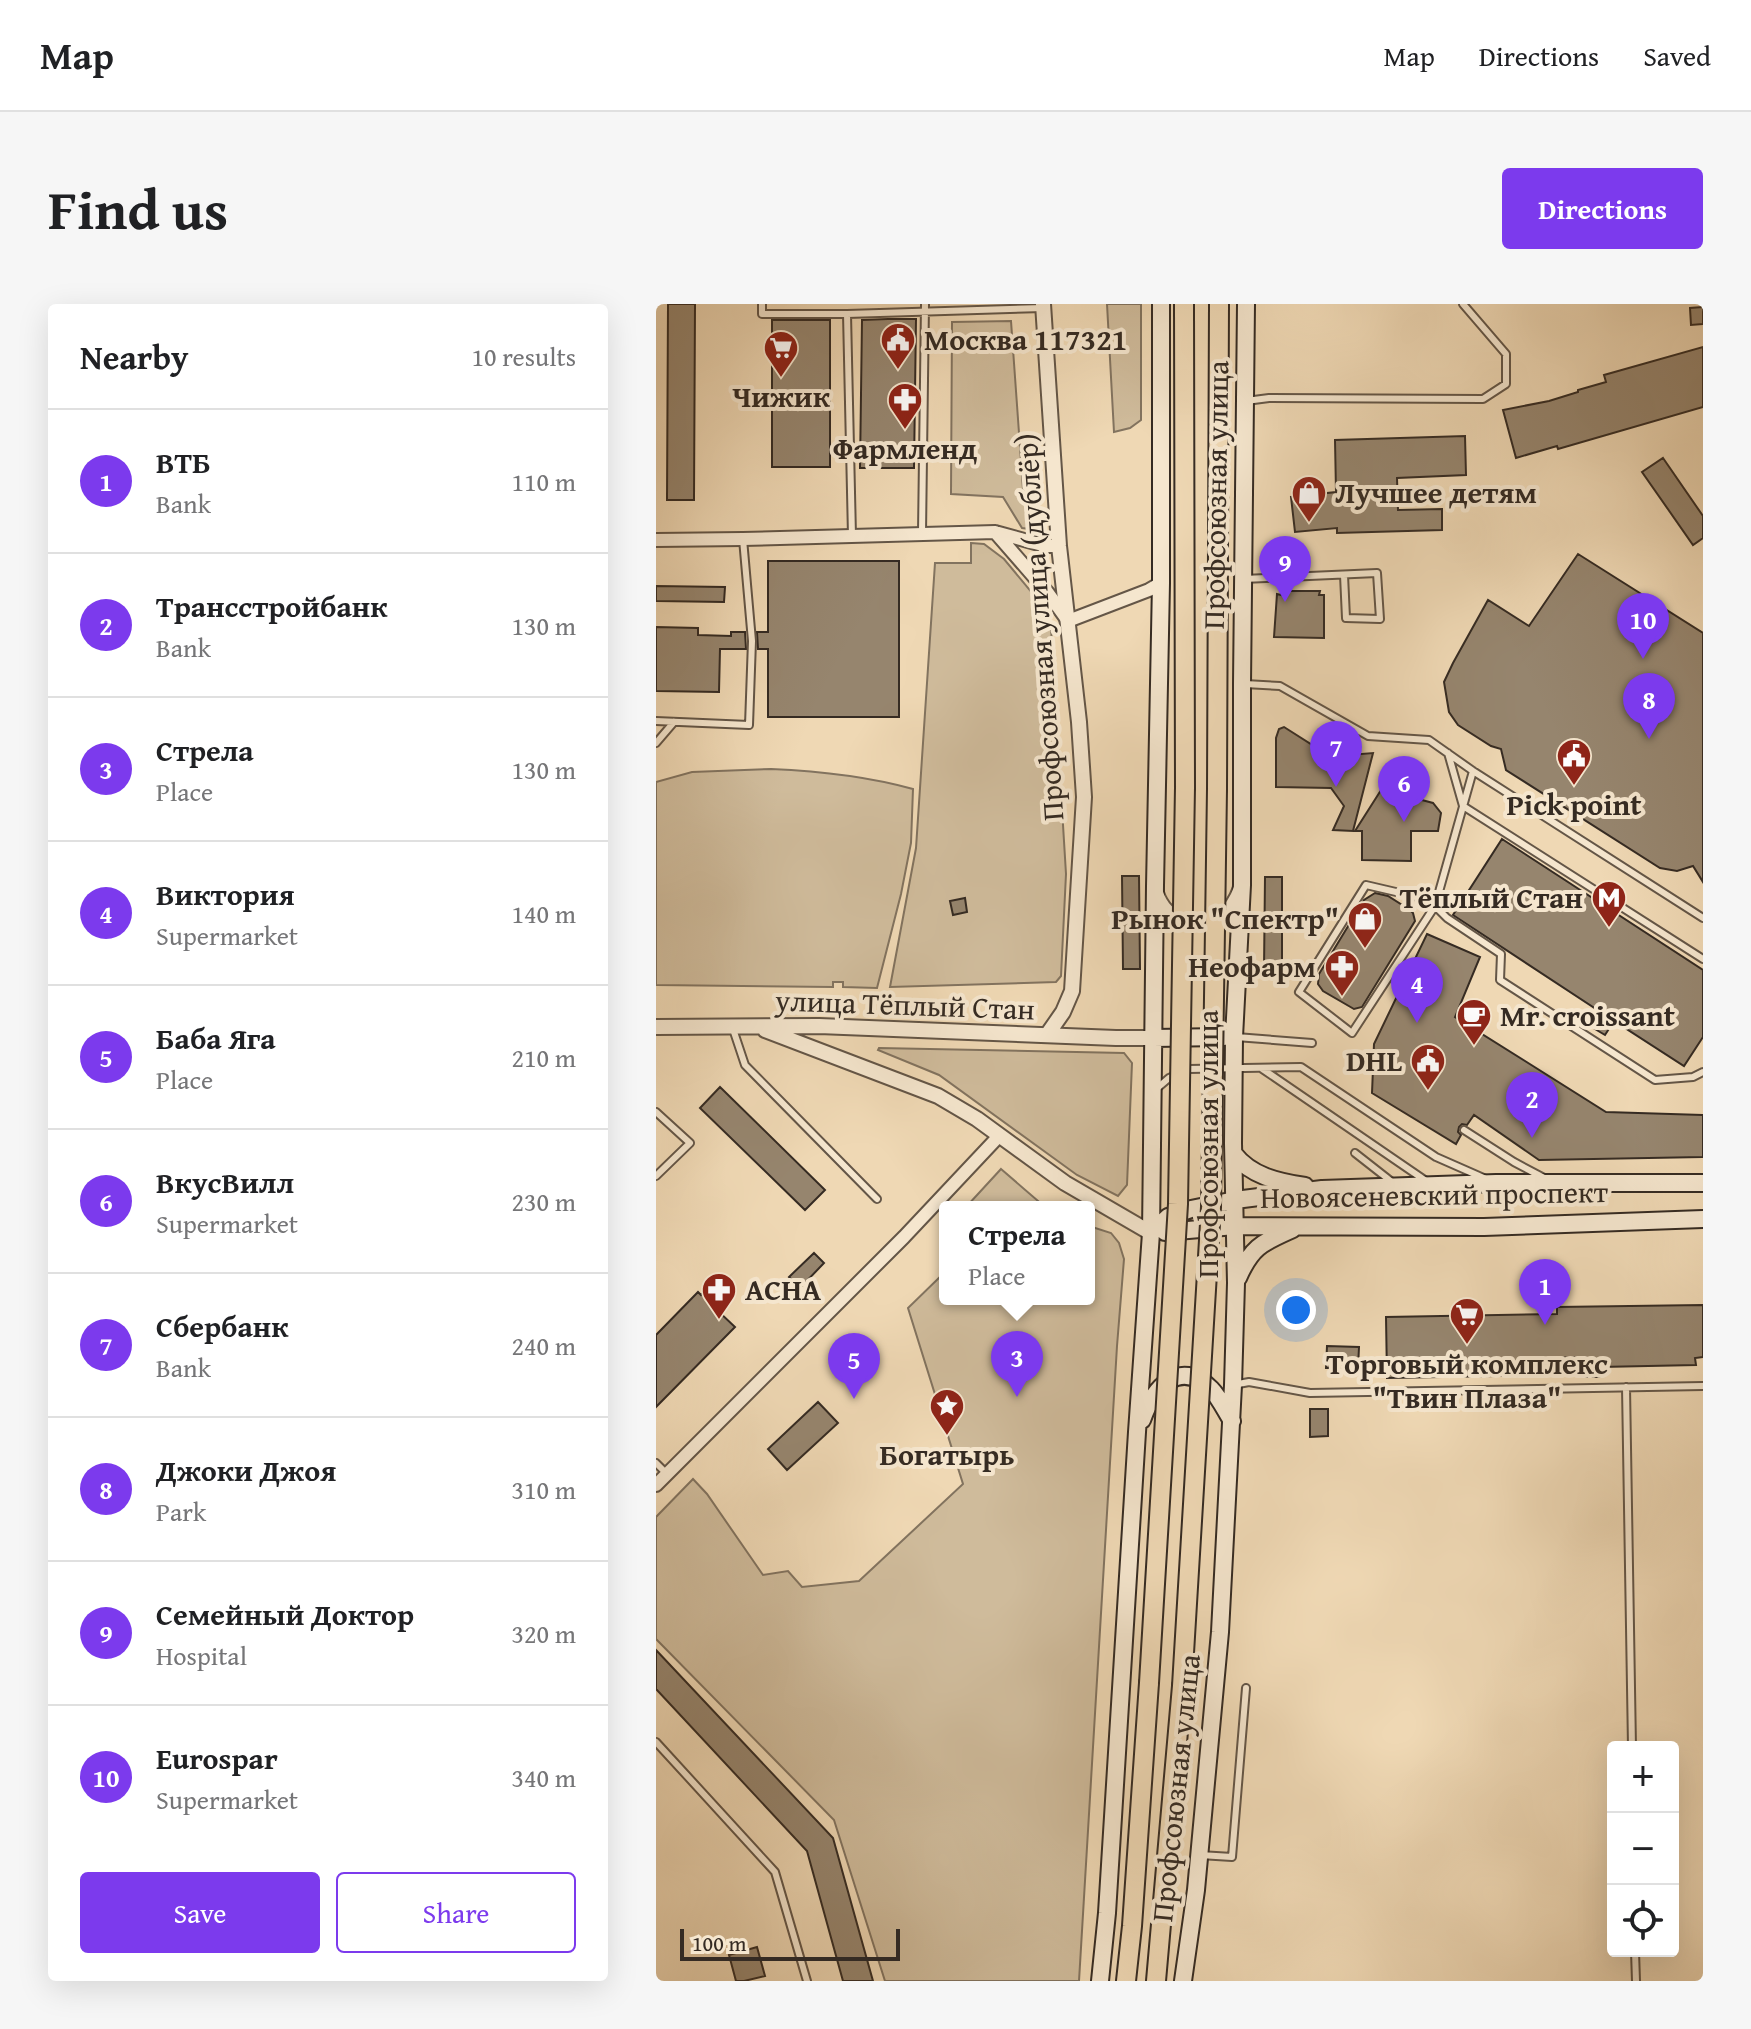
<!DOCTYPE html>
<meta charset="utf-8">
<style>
body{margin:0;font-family:"Gentium Book Plus",serif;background:#f6f6f6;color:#202124}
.controls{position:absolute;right:24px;bottom:24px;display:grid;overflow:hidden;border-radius:8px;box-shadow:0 8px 32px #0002}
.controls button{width:72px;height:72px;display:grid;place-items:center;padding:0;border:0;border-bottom:2px solid #e0e0e0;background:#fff;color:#202124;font:40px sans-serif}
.scale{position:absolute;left:24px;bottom:20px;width:220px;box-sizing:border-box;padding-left:8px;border:4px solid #352b23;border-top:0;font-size:22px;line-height:28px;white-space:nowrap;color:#352b23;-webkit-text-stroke:6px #f5e6ce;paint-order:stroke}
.you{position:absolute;left:640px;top:1006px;width:28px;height:28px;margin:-20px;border:6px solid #fff;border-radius:50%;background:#1a73e8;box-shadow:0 0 0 12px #1a73e833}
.badge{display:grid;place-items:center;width:52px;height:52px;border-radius:50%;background:#7c3aed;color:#fff;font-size:26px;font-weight:700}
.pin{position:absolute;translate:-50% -66px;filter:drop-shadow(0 2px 4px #0008)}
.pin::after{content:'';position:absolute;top:42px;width:28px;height:24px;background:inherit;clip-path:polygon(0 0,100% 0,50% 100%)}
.popup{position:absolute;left:283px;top:897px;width:156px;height:104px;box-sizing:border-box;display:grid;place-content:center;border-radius:8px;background:#fff;filter:drop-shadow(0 2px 6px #0005);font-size:26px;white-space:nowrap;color:#757577}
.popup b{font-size:30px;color:#202124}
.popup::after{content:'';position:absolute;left:50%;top:100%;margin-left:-16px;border:16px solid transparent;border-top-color:#fff}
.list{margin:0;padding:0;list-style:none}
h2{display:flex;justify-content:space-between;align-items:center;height:104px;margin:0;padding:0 32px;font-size:34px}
h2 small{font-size:26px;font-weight:400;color:#757577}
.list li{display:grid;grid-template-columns:52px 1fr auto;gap:24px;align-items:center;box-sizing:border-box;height:144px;padding:0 32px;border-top:2px solid #e0e0e0}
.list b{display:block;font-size:30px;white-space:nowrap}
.list p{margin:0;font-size:26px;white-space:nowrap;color:#757577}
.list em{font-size:26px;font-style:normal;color:#757577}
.actions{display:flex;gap:16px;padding:24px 32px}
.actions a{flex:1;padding:18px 0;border:2px solid #7c3aed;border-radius:8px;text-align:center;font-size:28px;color:#7c3aed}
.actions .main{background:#7c3aed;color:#fff}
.icon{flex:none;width:44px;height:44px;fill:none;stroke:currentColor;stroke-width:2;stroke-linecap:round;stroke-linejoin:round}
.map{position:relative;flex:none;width:1047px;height:1677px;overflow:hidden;border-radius:8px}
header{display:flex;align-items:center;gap:48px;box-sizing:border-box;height:112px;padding:0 40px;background:#fff;border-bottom:2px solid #e0e0e0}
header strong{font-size:38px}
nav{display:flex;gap:44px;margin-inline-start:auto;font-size:28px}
.intro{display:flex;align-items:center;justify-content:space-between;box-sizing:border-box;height:192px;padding:0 48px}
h1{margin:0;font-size:56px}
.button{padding:20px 36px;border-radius:8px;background:#7c3aed;color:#fff;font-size:28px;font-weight:700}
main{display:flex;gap:48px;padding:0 48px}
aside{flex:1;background:#fff;border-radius:8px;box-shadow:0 8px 32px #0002}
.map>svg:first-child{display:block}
</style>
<header>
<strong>Map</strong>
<nav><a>Map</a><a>Directions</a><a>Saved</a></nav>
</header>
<div class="intro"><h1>Find us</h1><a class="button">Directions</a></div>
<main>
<aside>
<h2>Nearby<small>10 results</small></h2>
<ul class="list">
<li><span class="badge">1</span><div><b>ВТБ</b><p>Bank</p></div><em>110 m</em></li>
<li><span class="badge">2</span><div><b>Трансстройбанк</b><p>Bank</p></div><em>130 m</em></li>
<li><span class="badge">3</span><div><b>Стрела</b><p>Place</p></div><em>130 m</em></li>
<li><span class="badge">4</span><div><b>Виктория</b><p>Supermarket</p></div><em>140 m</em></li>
<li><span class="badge">5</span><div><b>Баба Яга</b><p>Place</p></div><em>210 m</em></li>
<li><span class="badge">6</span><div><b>ВкусВилл</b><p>Supermarket</p></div><em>230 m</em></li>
<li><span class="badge">7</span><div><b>Сбербанк</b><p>Bank</p></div><em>240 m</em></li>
<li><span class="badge">8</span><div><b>Джоки Джоя</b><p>Park</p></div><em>310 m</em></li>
<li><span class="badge">9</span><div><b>Семейный Доктор</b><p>Hospital</p></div><em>320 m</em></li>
<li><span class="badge">10</span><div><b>Eurospar</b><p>Supermarket</p></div><em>340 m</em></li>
</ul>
<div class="actions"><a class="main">Save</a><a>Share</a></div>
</aside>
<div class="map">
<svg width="1047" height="1677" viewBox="0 0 1047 1677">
<rect width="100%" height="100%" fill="#efd8b4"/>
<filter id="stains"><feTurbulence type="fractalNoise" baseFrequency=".0025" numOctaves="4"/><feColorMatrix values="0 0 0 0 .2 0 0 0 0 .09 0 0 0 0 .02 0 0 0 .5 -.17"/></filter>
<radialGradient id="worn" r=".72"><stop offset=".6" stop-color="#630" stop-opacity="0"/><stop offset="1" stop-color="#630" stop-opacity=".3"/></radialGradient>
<path fill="#cfbb9b" stroke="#82735f" stroke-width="2" d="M451,0H485V116L474,124L458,128Z
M355,17L367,185L381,226L366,224L347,193L295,190L296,18Z
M315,239L328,240L348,255L387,302L395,324L410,570L405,672L400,678L234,683L260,544L279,259H315Z
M115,465C163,467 210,472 257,485L255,539L245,590L221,684L187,683V678H177V683L0,681V478L36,468Z
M223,744L468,749L476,759L471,881L462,892L421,871L283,771L222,746Z
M345,865L389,903H310Z
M433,922L455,929L463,939L468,955L461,1042L423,1677H229L178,1516L0,1335V1213L37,1175L51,1190L107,1271L132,1267L146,1283L203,1277L307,1180L252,1004L289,968V995H433Z"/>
<path fill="#96856e" stroke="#352b23" stroke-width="2" d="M12,0H39L38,196H11Z
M1047,3V20L1035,21L1034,4Z
M232,15H260L258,164H204L206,16Z
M116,16H174V163H116Z
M1047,43V103L902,145L901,142L860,154L847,106L893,97L922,88V86L950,78L948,71Z
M809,132L810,171L741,174L742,206L786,205V226L681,229V224L639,228L635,193L680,188L679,136Z
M1007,154L1047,212V234L1037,241L986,168Z
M922,250L1047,329V578L1037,562L1021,567L1004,564L850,466L845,445L835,442L802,421L793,408L788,378L797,359L832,296L873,322Z
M112,257H243V413H112V345H102L101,328H112Z
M0,282L69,283L68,298L0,297Z
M625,287H664L663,291H668V334L618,333L621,290L625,291Z
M0,323L42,324V331L75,332V328H89L90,345H64L63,388L0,387Z
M628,423L658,442L674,448L693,451L717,449L697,527L677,526L688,502L675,484L620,483V434L623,425Z
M741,461L751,465L757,473L750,486L757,488L758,494L777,499L785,509L782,527H755V557L706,556V527H699Z
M846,535L1047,666V733L1028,762L958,717L949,731L939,725L949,711L797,611Z
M466,572H483L484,665H467Z
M609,573H626V666H608Z
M719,589L732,592L754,606L757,609L759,617L706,703L698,705L667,687L662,680L663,670L708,596Z
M309,594L311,608L297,611L294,597Z
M771,630L824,653L799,713L950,808L1047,811V853L883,856L818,811L811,821L806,820L803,823L802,828L805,831L800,840L716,789L718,740Z
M64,783L169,886L149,906L44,804Z
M158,949L168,959L144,984L133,973Z
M51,985L68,1001L62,1007L79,1023L0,1103V1031L42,988L45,991Z
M1047,1001V1053L1039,1054L1040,1061L944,1063V1073H930V1053L891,1054L892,1071L731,1074L730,1013L901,1010V1003Z
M671,1042L703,1043L702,1064H670Z
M162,1098L182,1119L131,1166L112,1145Z
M654,1105H672V1132L654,1133Z
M0,1346L177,1534L217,1677H187L151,1547L0,1385Z
M101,1643L109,1672L88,1677H80L73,1651Z"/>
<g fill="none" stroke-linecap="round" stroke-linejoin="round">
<defs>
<path id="service" d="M106,0V10H191L387,4
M191,10L196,232
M590,97L613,94L827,95L850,80V50L807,0
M266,229L269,0
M587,275L721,269L724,315L690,314L688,271
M589,380L624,382L712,432L773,436L817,467L1047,614
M0,417L93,421L96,337L87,235
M0,439L18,418
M792,449L807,502L1047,655
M817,467L779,602L791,614L845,650L844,676L999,776L1037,773L1047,768
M710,581L770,595L779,602L696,729L643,688Z
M76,722L89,761L221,895
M580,733L656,739
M605,764L770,877
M499,786L513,774L533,765L645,763L780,853L830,875
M0,808L34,839L0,872
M808,826L858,858L888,874
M699,849L736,878
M577,1081L593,1078L654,1089L1047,1082
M970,1083L976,1443
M0,1159L11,1170
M0,1438L119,1568L151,1677
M544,1551L576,1553L590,1384
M979,1647L980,1677"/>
<path id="minor" d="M339,228L392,289L412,317L493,286L505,279
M0,236L87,235L339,228L390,242H403
M501,589C510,616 541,628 565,611C575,605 580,595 584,584
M0,1181L248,933L343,832"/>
<path id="tertiary" d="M387,0L403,242L423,418L428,493L416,687L407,708L391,731
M0,723L163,722L460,734H497
M109,726L282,792L321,815L409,879L495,929"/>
<path id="secondary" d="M497,734L568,733
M578,850C595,872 622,878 649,882
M509,928L579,922L828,923L1047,915
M495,929L512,913L535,905L579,896L666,885L840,879H1047
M582,974C596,942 606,939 637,925
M486,1116C497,1085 523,1053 555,1085C563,1093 569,1106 576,1117
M444,1677L451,1609L481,1128L495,929L499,582L505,279V0
M527,1677L540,1586L564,1328L577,1081L580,979L577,839L578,733L586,581V380L590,0"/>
<path id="primary" d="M528,0L529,483
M561,485L563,0
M470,1677L476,1622L493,1379
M500,1677L526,1382"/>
</defs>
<use href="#service" stroke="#645647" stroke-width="10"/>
<use href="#minor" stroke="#645647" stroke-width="16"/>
<use href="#tertiary" stroke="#645647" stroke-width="18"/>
<use href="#secondary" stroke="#352b23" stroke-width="20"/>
<use href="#primary" stroke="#352b23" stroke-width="22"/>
<use href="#service" stroke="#f5e6ce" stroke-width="6"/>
<use href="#minor" stroke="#f5e6ce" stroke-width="12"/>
<use href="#tertiary" stroke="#f5e6ce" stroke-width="14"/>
<use href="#secondary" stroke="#f5e6ce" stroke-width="16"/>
<use href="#primary" stroke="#efd8b4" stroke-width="18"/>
<defs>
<path id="primary-bridge" d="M493,1379L522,900L529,483
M526,1382L555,903L561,485"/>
</defs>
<use href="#primary-bridge" stroke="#352b23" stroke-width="22" stroke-linecap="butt"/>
<use href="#primary-bridge" stroke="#efd8b4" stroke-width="18"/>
</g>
<defs>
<symbol id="civic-pin" viewBox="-11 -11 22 30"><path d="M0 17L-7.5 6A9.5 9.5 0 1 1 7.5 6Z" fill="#8f2418" stroke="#f5e6ce"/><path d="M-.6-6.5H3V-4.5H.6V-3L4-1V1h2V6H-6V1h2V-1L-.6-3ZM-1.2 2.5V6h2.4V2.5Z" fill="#fff"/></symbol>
<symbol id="supermarket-pin" viewBox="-11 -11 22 30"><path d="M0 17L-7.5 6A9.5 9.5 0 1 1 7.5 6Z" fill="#8f2418" stroke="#f5e6ce"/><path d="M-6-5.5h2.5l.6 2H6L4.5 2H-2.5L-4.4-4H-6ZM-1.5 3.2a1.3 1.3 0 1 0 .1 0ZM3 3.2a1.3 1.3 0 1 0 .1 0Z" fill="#fff"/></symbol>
<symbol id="pharmacy-pin" viewBox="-11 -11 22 30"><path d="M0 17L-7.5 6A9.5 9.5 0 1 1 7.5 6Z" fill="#8f2418" stroke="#f5e6ce"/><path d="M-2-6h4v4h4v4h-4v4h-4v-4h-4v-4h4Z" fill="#fff"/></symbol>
<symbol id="shop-pin" viewBox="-11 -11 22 30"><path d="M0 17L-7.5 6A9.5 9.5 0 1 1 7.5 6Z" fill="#8f2418" stroke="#f5e6ce"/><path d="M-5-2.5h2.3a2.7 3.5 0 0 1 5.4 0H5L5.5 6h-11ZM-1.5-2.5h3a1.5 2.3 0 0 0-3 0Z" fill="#fff"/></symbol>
<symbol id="metro-pin" viewBox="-11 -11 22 30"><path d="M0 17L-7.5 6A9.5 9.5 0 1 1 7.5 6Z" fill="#8f2418" stroke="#f5e6ce"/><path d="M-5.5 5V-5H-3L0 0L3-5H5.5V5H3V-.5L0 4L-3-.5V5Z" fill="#fff"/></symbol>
<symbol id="cafe-pin" viewBox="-11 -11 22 30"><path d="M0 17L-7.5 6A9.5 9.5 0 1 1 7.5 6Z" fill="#8f2418" stroke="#f5e6ce"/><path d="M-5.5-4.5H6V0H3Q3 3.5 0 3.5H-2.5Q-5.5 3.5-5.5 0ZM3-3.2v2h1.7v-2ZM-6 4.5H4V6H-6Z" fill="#fff"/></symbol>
<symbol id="sight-pin" viewBox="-11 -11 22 30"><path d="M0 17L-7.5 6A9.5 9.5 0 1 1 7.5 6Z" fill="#8f2418" stroke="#f5e6ce"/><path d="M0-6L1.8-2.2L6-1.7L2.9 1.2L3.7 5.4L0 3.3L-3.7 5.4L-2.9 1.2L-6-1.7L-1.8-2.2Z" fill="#fff"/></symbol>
</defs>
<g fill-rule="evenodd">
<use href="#civic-pin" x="222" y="16" width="40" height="54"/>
<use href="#supermarket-pin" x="105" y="24" width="40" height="54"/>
<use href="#pharmacy-pin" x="229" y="76" width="40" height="54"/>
<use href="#shop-pin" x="633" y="169" width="40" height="54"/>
<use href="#civic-pin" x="898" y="432" width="40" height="54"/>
<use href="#metro-pin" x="933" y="574" width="40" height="54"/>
<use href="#shop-pin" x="689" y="595" width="40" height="54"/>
<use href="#pharmacy-pin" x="666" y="643" width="40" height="54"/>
<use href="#cafe-pin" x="798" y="692" width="40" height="54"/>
<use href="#civic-pin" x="752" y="737" width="40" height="54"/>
<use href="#pharmacy-pin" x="43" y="966" width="40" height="54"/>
<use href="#supermarket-pin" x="791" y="991" width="40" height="54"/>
<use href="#sight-pin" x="271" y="1082" width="40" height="54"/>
</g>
<g text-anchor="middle" stroke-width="8" stroke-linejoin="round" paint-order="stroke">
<g font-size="30" font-weight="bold" fill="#352b23" stroke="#f5e6ce">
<text x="268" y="46" text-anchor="start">Москва 117321</text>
<text x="125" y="103">Чижик</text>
<text x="249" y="155">Фармленд</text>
<text x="679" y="199" text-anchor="start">Лучшее детям</text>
<text x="918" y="511">Pick point</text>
<text x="927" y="604" text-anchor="end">Тёплый Стан</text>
<text x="683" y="625" text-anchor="end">Рынок "Спектр"</text>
<text x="660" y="673" text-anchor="end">Неофарм</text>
<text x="844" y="722" text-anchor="start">Mr. croissant</text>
<text x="746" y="767" text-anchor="end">DHL</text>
<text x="89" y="996" text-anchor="start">АСНА</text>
<text x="811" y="1070">Торговый комплекс<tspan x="811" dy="34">"Твин Плаза"</tspan></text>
<text x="291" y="1161">Богатырь</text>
</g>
<g font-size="30" fill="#352b23" stroke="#f5e6ce">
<text transform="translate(560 191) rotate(-89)" y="10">Профсоюзная улица</text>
<text transform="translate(384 323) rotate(-94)" y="10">Профсоюзная улица (дублёр)</text>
<text transform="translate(249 701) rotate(2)" y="10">улица Тёплый Стан</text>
<text transform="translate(552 840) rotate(-90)" y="10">Профсоюзная улица</text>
<text transform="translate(778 891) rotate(-1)" y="10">Новоясеневский проспект</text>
<text transform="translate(520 1484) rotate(-84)" y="10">Профсоюзная улица</text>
</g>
</g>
<rect width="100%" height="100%" filter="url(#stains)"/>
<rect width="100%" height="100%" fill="url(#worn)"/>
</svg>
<div class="controls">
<button>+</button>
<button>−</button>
<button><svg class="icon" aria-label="locate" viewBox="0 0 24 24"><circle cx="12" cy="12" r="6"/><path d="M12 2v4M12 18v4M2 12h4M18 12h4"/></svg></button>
</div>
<div class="scale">100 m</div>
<div class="you"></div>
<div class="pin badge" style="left:889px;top:1021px">1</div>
<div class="pin badge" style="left:876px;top:834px">2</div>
<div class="pin badge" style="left:361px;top:1093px">3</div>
<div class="popup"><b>Стрела</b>Place</div>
<div class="pin badge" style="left:761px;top:719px">4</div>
<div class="pin badge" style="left:198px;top:1095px">5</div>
<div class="pin badge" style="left:748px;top:518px">6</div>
<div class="pin badge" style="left:680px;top:483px">7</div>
<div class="pin badge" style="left:993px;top:435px">8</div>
<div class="pin badge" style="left:629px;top:298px">9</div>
<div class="pin badge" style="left:987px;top:355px">10</div>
</div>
</main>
